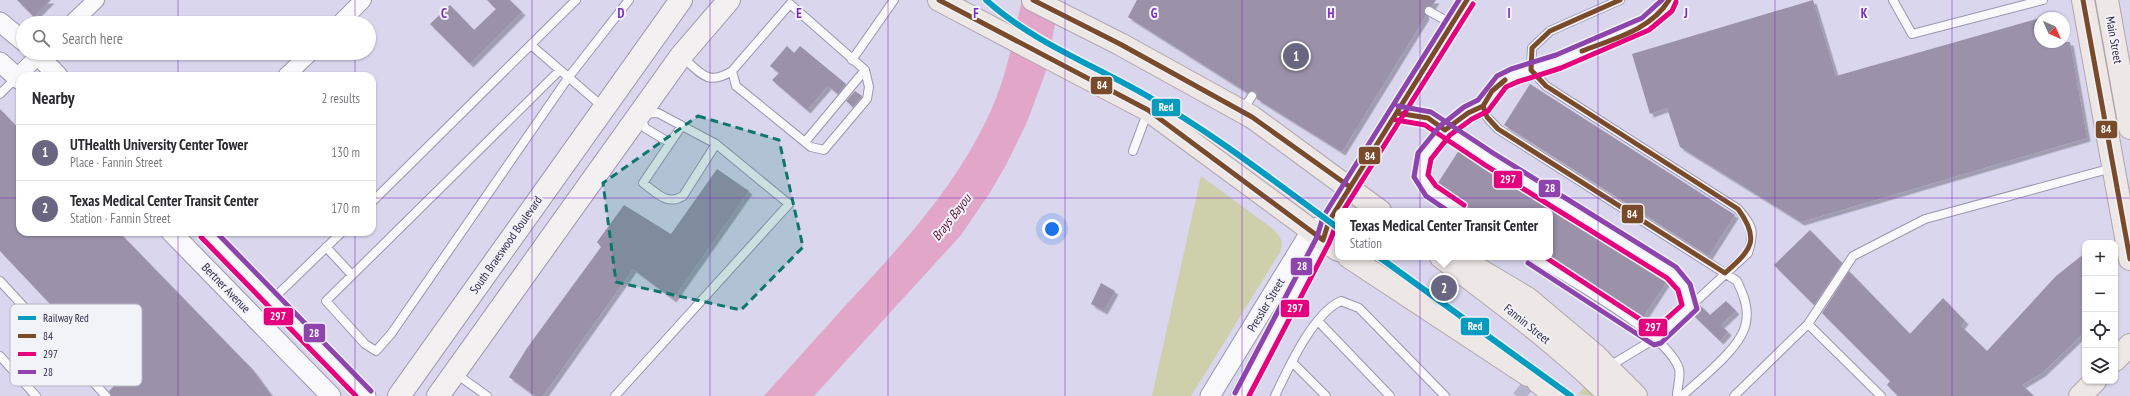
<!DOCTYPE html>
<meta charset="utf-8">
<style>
body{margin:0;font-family:"PT Sans Narrow",sans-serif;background:#f2f2f3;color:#2b2b33}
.controls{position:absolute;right:12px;bottom:12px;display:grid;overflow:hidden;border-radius:8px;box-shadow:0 1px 3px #0004}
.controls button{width:36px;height:36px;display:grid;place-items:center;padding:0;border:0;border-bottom:1px solid #e1e1e2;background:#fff;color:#2b2b33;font:20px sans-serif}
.compass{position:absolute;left:2034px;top:12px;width:36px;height:36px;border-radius:50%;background:#fff;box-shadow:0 1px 3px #0004;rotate:135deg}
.you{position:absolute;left:1052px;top:229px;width:14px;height:14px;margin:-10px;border:3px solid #fff;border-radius:50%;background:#1a73e8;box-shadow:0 0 0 6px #1a73e833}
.badge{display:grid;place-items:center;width:26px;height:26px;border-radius:50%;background:#6a6681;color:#fff;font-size:13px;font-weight:700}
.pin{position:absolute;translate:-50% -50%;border:2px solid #fff;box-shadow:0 1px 4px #0006}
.popup{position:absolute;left:1335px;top:208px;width:218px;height:52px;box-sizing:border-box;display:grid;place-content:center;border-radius:8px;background:#fff;filter:drop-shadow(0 1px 3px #0005);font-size:13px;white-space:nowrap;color:#7c7c81}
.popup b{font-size:15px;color:#2b2b33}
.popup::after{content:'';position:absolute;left:50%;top:100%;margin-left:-8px;border:8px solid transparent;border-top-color:#fff}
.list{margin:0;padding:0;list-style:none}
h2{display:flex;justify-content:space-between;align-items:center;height:52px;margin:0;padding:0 16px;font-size:17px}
h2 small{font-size:13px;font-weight:400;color:#7c7c81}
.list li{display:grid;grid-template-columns:26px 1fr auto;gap:12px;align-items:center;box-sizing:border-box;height:56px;padding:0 16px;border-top:1px solid #e1e1e2}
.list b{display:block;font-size:15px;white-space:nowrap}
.list p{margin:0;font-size:13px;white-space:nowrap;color:#7c7c81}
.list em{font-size:13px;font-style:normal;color:#7c7c81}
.icon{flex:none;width:22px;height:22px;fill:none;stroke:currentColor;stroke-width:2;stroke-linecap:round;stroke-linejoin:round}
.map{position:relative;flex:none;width:2130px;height:396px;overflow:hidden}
.search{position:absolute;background:#fff;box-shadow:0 1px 3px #0004;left:16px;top:16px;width:360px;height:44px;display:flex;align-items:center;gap:10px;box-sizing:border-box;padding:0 14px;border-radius:22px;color:#7c7c81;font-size:15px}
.panel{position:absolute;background:#fff;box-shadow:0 1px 3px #0004;left:16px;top:72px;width:360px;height:164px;border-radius:12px}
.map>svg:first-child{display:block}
</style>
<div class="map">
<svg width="2130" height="396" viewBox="0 0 2130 396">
<defs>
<filter id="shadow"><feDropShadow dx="3.5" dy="3.5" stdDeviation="0" flood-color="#0004"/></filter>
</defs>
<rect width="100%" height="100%" fill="#d9d6ee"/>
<path fill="#cecfab" d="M1201,176L1273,229C1280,236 1284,241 1280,252L1191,396H1152Z
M1585,386L1595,396L1578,395Z"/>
<path fill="#e2a6c8" d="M1022,0H1060L1045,74L1027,122L1006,165L989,194L961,235L814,396H764C791,366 818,336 845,306C902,245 958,185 992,108C1007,74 1014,36 1022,0Z"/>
<path fill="#9b91a9" filter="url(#shadow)" d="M17,0H51L34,17Z
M487,0H510L522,12L470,64L430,24L450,5L474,30L496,9Z
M1137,0H1436L1432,6L1424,8V11L1426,16L1342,152L1257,99V94L1255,91L1248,93L1128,17Z
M1813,0L1836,76L2040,18V42H2070L2087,138L1801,222L1680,147L1667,108L1650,114L1632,54Z
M787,46L794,53L800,46L846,84L838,94L828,86L807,110L772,80L779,73L770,66Z
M1530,84L1735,215L1709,256L1504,125Z
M855,91L862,96L853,107L846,101Z
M0,109L20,130V232H119L253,370L272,396H111L109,391L121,379L0,251Z
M1461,147L1669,278L1643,318L1550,258V211H1475L1436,186Z
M717,169L749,191L673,299L633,269L543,396H535L509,377L527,348L601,247L597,242L624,205L671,234Z
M1810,230L1842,263L1814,305L1774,265Z
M2085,253V332L2042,373L2022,385L2034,396H1898L1887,385L1890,381L1822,313L1849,271L1910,334L1943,298L1965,321L1961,326L1987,351L2056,276Z
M1101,283L1115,291L1104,311L1091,304Z
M1726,301L1736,311L1721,325L1728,332L1720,341L1691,313L1700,305L1710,315Z"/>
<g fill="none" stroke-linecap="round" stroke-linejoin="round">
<path stroke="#b7b4cd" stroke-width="22" stroke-dasharray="22 11" stroke-linecap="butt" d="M1520,385L1530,393"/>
<defs>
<path id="service" d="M1893,0L1912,34L2043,0
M790,4L865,70L869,87L867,99L824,150L811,147L736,86L732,71Z
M1429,11L1452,24
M531,45L603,107
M681,56C700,72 707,87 732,71
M852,60L894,0
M560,70L326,301L365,344L376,351L391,334L568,78L629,0
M0,94L17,77
M1483,106L1487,117L1498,129L1737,281C1743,294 1749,307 1746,322C1743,347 1700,379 1682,396
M1242,111L1252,96
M1397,113L1428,118L1489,159L1672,273L1684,287L1690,307
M681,127L643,183C657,193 667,206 683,196L716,144
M805,142L865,70
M1133,151L1148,111
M372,202L576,0
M1460,211L1431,191L1421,177L1424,156L1445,130L1468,113L1483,106L1501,82L1514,75L1558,62L1646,24L1667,6L1669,0
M326,247L352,275
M1532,257C1565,278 1669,334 1679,369C1681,376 1677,388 1677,396
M0,281L106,396
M272,300L342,232
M1318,321L1390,396
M1808,324L1881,396
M0,356L36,396
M1293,363L1326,396
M1608,367L1656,338L1748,253C1755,230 1753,227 1738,209L1546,86L1531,70L1532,48L1550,31L1620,0
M455,373L487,396
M615,396L789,204L716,144L658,113L640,114L645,128L670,143
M1275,396C1288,369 1313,313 1341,301L1359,308L1445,396
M1734,396L1808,324L1853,256L1925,219L2112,168"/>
<path id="minor" d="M72,23L96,0
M340,23L363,0
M286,76L310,53
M17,77L41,53
M1350,187L1467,0"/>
<path id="tertiary" d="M0,22L23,41
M36,53L58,76
M0,62L20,80
M171,232L331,396
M206,232L366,396
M1210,396L1311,231L1324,224
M1241,396L1323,240L1329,221L1350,187"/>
<path id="secondary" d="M399,396L681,0
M438,396L681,56L729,0"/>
<path id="primary" d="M939,0L1148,110L1338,250
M1033,0L1120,44L1252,117L1380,211
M2083,0L2130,259
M2107,0L2130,128
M1349,257L1528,375
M1441,257C1499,301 1558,344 1610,396
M1458,257L1527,298L1595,355L1636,396
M2115,360L2130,345
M1538,382L1556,396
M2080,396L2095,381"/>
</defs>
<use href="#service" stroke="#9a96ad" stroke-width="10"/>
<use href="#minor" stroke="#9a96ad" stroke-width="18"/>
<use href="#tertiary" stroke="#9a96ad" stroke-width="21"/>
<use href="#secondary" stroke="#9a96ad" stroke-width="24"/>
<use href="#primary" stroke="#b2a5ab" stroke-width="24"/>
<use href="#service" stroke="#f9f9fc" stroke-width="8"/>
<use href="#minor" stroke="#f9f9fc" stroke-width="16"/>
<use href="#tertiary" stroke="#f9f9fc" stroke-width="19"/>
<use href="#secondary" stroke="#f3f0f1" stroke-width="22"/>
<use href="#primary" stroke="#ede7e6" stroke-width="22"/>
<defs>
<path id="bus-1" d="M939,0L1148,110L1323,240L1329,221L1467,0
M1033,0L1120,44L1252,117L1350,187
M2083,0L2130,259
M1582,51C1613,39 1651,30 1669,0
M1483,106L1487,117L1498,129L1725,273C1751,250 1761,240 1738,209L1546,86L1531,70L1532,48L1550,31L1620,0
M1397,113L1428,118L1445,130L1468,113L1483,106L1492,91L1505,80"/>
<path id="bus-2" d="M1396,120L1425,125L1485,165L1667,278L1678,290L1682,305L1655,329L1545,257
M1464,205L1436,186L1428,175L1431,159L1450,135L1472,119L1488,111L1506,87L1517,82L1561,68L1649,30L1672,11L1676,2
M1343,211L1473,4
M201,237L356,396
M1249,396L1329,243L1338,220"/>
<path id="bus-3" d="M1398,106L1431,112L1493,153L1676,267L1690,284L1697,309L1661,343L1654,345L1528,263
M1448,211L1426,196L1414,177L1418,153L1440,126L1464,107L1478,100L1497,76L1511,69L1556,55L1642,18L1662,0
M216,232L371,391
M1235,393L1317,237L1323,217L1459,0"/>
</defs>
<use href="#bus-1" stroke="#f2f2f9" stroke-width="8"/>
<use href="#bus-2" stroke="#f2f2f9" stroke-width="8"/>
<use href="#bus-3" stroke="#f2f2f9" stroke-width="8"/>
<use href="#bus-1" stroke="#7a4b2a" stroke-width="5"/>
<use href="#bus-2" stroke="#e5007d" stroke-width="5"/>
<use href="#bus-3" stroke="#8e44ad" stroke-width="5"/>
<defs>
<path id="rail-1" d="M986,0C1034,43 1094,65 1149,97C1216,135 1276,183 1338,228
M1379,257L1571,396"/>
</defs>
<use href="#rail-1" stroke="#f2f2f9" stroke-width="9"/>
<use href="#rail-1" stroke="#059cc0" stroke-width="6"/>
</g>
<path fill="#0f766e" fill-opacity="0.2" stroke="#0f766e" stroke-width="3" stroke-dasharray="8 5" stroke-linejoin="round" d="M698,116L779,140L803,247L741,310L616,282L603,183Z"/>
<path fill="none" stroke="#7b2cbf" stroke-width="1" stroke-opacity="0.55" d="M178,0V23M355,0V23M532,0V396M710,0V396M888,0V396M1065,0V396M1242,0V396M1420,0V396M1598,0V396M1775,0V396M1952,0V396M178,53V76M355,53V76M0,198H20M372,198H2130M178,232V396M355,232V396"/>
<g text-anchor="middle" stroke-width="4" stroke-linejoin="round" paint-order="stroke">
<g font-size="12" fill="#2f2a47" stroke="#f2f2f9">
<text transform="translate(2114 40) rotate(80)" y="4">Main Street</text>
<text transform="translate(506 245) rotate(-55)" y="4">South Braeswood Boulevard</text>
<text transform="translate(226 288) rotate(46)" y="4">Bertner Avenue</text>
<text transform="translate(1266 305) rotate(-59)" y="4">Pressler Street</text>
<text transform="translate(1527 324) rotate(39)" y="4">Fannin Street</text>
</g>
<g font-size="13" font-style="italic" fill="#5e143d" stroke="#f2f2f9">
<text transform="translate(951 217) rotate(-52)" y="5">Brays Bayou</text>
</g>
</g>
<rect x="10" y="304" width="132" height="82" rx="6" fill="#f2f2f9" stroke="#b8b6c4" stroke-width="1"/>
<rect x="18" y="316" width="18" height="4" fill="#059cc0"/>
<rect x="18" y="334" width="18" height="4" fill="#7a4b2a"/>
<rect x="18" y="352" width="18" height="4" fill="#e5007d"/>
<rect x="18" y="370" width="18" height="4" fill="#8e44ad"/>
<g font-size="11" fill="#2f2a47">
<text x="43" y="322">Railway Red</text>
<text x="43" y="340">84</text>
<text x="43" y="358">297</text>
<text x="43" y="376">28</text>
</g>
<g font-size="13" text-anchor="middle" font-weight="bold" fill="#7b2cbf" stroke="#f2f2f9" stroke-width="4" stroke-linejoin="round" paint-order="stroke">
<text x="444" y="18">C</text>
<text x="621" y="18">D</text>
<text x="799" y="18">E</text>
<text x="976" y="18">F</text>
<text x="1154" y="18">G</text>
<text x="1331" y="18">H</text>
<text x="1509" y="18">I</text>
<text x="1686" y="18">J</text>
<text x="1864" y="18">K</text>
</g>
<g stroke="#f2f2f9" stroke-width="1.5">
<rect x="1090" y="76" width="23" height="19" rx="4" fill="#7a4b2a"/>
<rect x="1151" y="98" width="30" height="19" rx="4" fill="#059cc0"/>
<rect x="2095" y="120" width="23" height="19" rx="4" fill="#7a4b2a"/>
<rect x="1358" y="146" width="23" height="19" rx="4" fill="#7a4b2a"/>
<rect x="1493" y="170" width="30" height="19" rx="4" fill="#e5007d"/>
<rect x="1538" y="179" width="23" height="19" rx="4" fill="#8e44ad"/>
<rect x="1621" y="204" width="23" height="20" rx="4" fill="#7a4b2a"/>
<rect x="1290" y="257" width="23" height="19" rx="4" fill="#8e44ad"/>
<rect x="1280" y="299" width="30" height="19" rx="4" fill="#e5007d"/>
<rect x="263" y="307" width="31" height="19" rx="4" fill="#e5007d"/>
<rect x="1460" y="317" width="30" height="19" rx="4" fill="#059cc0"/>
<rect x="1638" y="318" width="30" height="19" rx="4" fill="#e5007d"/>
<rect x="303" y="323" width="23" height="20" rx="4" fill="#8e44ad"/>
</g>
<g font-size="11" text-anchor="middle" font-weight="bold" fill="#fff">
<text x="1102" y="89">84</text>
<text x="1166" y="111">Red</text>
<text x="2106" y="133">84</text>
<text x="1370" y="160">84</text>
<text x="1508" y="183">297</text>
<text x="1550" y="192">28</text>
<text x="1632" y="218">84</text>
<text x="1302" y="270">28</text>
<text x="1295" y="312">297</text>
<text x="278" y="320">297</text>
<text x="1475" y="330">Red</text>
<text x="1653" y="331">297</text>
<text x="314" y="337">28</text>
</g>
</svg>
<div class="controls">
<button>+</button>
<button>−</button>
<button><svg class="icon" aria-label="locate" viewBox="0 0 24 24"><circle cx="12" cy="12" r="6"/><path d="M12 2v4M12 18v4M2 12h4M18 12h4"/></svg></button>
<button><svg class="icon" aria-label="layers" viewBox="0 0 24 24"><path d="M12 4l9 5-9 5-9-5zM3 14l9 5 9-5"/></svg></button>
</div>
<svg class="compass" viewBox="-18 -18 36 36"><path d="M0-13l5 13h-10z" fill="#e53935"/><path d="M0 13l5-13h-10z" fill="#7c7c81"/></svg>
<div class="you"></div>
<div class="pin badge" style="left:1296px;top:56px">1</div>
<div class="pin badge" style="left:1444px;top:288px">2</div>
<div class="popup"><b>Texas Medical Center Transit Center</b>Station</div>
<div class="search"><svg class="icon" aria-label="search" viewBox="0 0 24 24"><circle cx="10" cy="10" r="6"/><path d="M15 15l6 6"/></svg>Search here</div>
<section class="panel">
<h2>Nearby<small>2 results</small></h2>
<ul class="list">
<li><span class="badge">1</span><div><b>UTHealth University Center Tower</b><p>Place · Fannin Street</p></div><em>130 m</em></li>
<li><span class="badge">2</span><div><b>Texas Medical Center Transit Center</b><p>Station · Fannin Street</p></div><em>170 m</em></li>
</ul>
</section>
</div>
